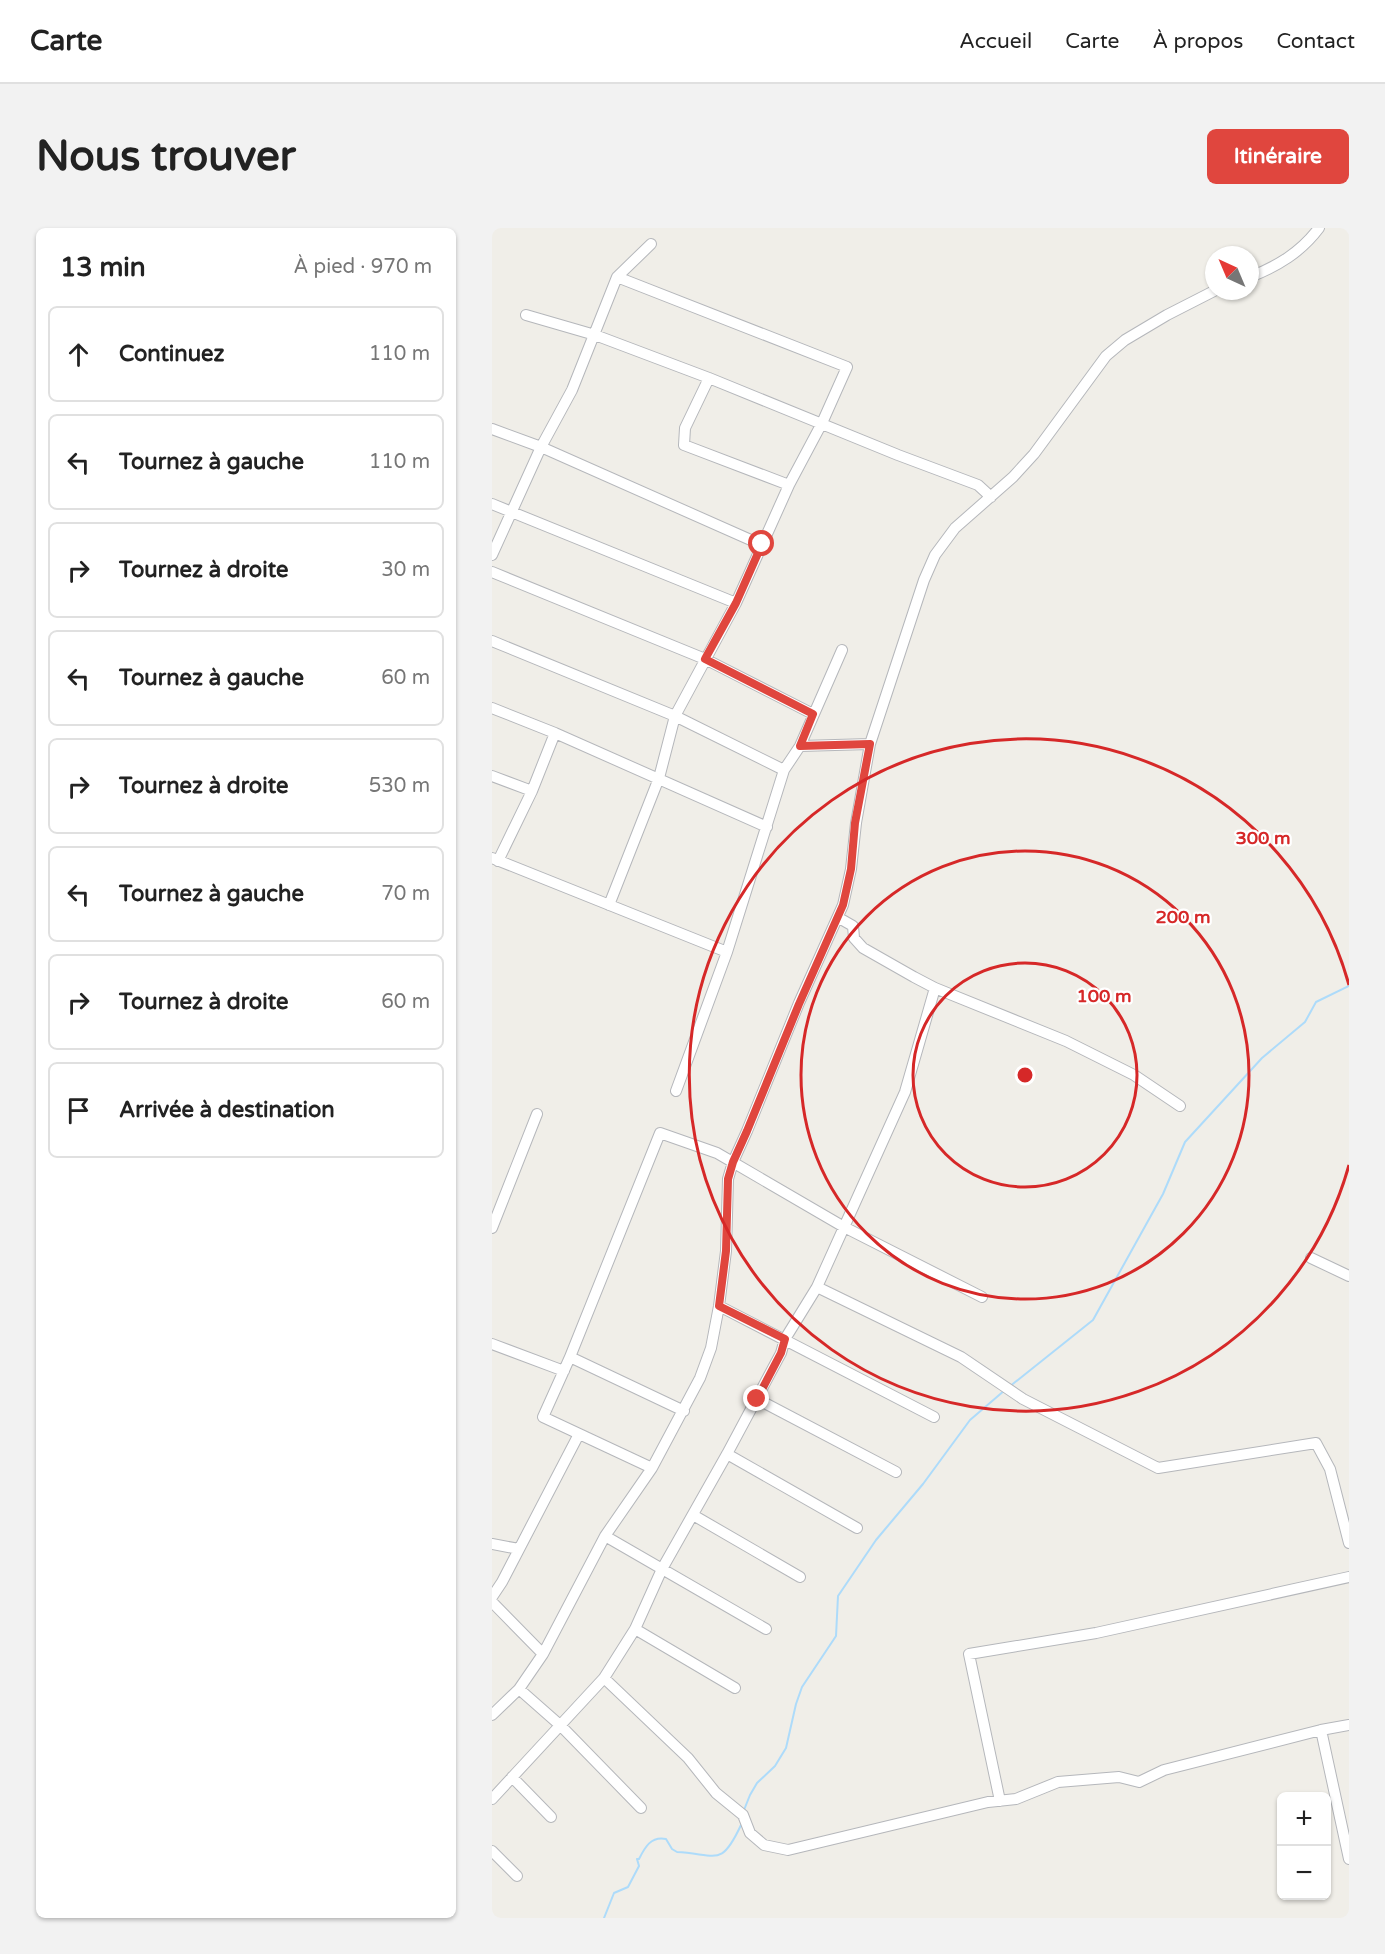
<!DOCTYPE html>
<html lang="fr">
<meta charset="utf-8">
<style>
body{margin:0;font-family:"Varela Round",sans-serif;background:#f2f2f2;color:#222}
.controls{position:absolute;right:18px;bottom:18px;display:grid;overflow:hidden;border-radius:9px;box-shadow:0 2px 4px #0004}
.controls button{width:54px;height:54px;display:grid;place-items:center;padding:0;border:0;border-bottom:2px solid #e0e0e0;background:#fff;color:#222;font:30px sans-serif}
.compass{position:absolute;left:713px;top:18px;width:54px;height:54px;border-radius:50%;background:#fff;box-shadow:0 2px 4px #0004;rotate:316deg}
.stop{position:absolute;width:18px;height:18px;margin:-14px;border:4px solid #e0463e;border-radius:50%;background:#fff}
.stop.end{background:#e0463e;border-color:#fff;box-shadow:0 2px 6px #0008}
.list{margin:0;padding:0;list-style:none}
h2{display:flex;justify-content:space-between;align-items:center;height:78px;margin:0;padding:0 24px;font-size:26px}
h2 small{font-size:20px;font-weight:400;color:#767676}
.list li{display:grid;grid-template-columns:39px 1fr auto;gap:18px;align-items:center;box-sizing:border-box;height:96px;margin:0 12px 12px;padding:0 12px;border:2px solid #e0e0e0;border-radius:9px}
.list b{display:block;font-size:22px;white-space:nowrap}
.list em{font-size:20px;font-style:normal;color:#767676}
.icon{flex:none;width:33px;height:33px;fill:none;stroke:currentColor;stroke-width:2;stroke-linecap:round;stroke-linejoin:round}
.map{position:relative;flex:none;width:857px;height:1690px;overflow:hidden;border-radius:9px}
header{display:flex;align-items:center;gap:36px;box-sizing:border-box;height:84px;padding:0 30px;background:#fff;border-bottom:2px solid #e0e0e0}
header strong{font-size:28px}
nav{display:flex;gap:33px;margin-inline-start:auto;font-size:21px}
.intro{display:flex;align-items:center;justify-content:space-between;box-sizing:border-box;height:144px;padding:0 36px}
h1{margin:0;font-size:42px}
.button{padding:15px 27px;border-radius:9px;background:#e0463e;color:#fff;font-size:21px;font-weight:700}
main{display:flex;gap:36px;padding:0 36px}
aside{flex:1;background:#fff;border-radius:9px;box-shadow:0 2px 4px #0004}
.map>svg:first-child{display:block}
</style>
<header>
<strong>Carte</strong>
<nav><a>Accueil</a><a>Carte</a><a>À propos</a><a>Contact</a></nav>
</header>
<div class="intro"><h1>Nous trouver</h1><a class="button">Itinéraire</a></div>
<main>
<aside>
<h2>13 min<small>À pied · 970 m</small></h2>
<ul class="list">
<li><svg class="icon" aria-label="ahead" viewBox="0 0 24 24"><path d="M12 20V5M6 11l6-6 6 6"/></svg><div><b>Continuez</b></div><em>110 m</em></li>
<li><svg class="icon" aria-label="left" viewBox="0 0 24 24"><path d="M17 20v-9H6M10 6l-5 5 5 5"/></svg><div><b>Tournez à gauche</b></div><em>110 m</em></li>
<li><svg class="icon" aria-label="right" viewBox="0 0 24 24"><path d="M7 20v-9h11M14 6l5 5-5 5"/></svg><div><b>Tournez à droite</b></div><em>30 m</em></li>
<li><svg class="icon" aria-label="left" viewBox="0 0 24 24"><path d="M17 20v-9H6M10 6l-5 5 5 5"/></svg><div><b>Tournez à gauche</b></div><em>60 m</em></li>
<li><svg class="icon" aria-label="right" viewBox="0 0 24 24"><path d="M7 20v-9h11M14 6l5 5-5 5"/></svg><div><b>Tournez à droite</b></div><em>530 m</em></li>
<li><svg class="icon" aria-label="left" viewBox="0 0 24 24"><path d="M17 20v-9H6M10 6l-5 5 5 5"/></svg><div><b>Tournez à gauche</b></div><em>70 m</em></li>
<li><svg class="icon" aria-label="right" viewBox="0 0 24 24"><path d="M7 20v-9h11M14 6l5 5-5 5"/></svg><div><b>Tournez à droite</b></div><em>60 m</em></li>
<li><svg class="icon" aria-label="arrive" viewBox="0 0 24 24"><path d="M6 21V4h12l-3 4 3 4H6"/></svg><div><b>Arrivée à destination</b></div></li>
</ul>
</aside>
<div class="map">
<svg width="857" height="1690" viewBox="0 0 857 1690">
<rect width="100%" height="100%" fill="#f0eee8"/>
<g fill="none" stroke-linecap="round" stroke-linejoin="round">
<path stroke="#addbfa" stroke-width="2" d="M517,1159L601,1092L671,966L693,914L770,830L813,794L824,774L857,758
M252,1582L258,1567L265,1555L283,1538L294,1520L304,1476L310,1459L344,1408L346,1368L384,1312L431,1256L478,1192L513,1162
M112,1690L122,1665L136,1659L147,1638L145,1631H147C153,1619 159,1608 174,1611L180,1621L185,1624C225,1626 229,1640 249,1597"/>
<defs>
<path id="minor" d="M758,49C786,38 809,24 827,0
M34,87L103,107L217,150L406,227L486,257L499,269
M217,150L193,200L192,217L297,257
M0,201L49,219L270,317
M0,276L244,375
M0,327L49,219L80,162L125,49L159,16
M0,344L213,431L321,486
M0,413L183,488L292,542
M0,480L63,505L275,599
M308,518L378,516
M0,548L40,563
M0,630L235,724
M6,633L40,563L63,505
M117,677L167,550L183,488L244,375L297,257L330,195L355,139L125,49
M347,690L361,698L362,710L371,720L422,749L443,760L574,813L642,847L688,878
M184,863L235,724L292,542L308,518L350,422
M0,1000L45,886
M819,1030L857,1048
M325,1059L469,1129L531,1171L666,1240L824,1215L838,1241L857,1315
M227,1078L442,1189
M0,1116L72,1143
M78,1129L192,1183
M265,1171L404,1244
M235,1226L365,1300
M160,1240L51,1189L78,1129L168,905L225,925L352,999L490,1069
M201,1287L308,1349
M113,1308L274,1401
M0,1316L27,1321
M0,1369L10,1354L87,1206
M0,1374L51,1426
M143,1401L243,1460
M112,1450L196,1530L224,1565L251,1587L258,1605L272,1617L296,1622L496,1574L524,1571L566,1554L627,1549L647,1554L672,1542L829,1502L857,1497
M27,1461L69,1498L149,1580
M0,1487L27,1461L51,1426L113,1308L160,1240L208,1150L219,1120L227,1078L234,1023L236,951L241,934L255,903L307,775L351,677L359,641L364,595L378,516L432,352L443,327L463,300L521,249L542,226L614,128L633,112L675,87L722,63
M829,1502L857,1631
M20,1549L59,1589
M0,1571L112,1450L143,1401L170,1341L235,1226L289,1125L293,1111L325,1059L413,864L443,760
M508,1573L477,1426L604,1405L857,1349
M0,1623L25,1648"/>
</defs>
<use href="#minor" stroke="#b5b7bb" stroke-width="12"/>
<use href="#minor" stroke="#fff" stroke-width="10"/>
</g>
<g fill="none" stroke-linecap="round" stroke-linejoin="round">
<path stroke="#e0463e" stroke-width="8" d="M265,1171L289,1125L293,1111L227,1078L234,1023L236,951L241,934L255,903L307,776L351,677L359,641L363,595L378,516L308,518L321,486L213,431L244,375L270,316"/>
</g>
<g fill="none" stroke="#d62828" stroke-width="3">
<circle cx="533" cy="847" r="112"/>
<circle cx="533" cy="847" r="224"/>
<path d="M857 937A336 336 0 1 1 857 757"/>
</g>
<circle cx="533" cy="847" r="9" fill="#d62828" stroke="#fff" stroke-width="3"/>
<g font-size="18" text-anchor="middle" font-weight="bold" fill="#d62828" stroke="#fff" stroke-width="4.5" stroke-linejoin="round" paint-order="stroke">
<text x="771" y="616">300 m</text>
<text x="691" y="695">200 m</text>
<text x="612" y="774">100 m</text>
</g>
</svg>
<div class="controls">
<button>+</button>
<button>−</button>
</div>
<svg class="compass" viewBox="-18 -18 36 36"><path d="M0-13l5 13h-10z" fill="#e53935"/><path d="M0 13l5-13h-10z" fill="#767676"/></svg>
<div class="stop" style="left:270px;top:316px"></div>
<div class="stop end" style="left:265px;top:1171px"></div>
</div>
</main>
